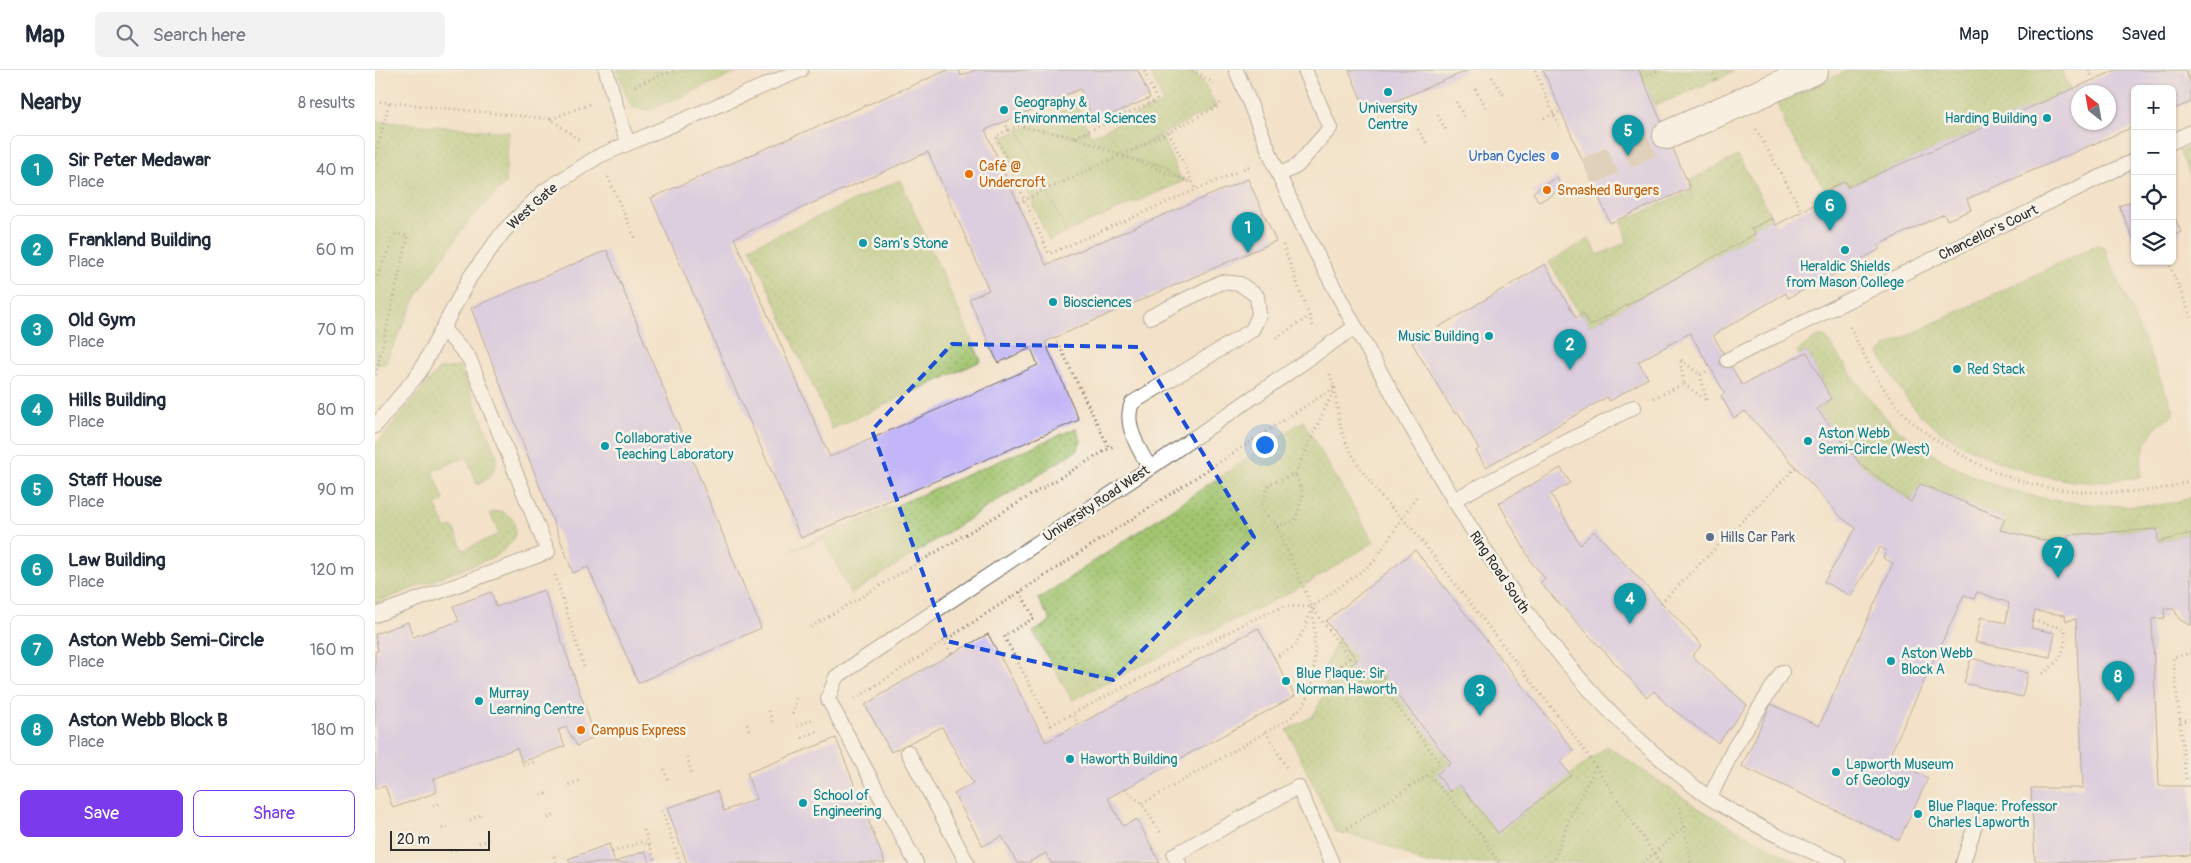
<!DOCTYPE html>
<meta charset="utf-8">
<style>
body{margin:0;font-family:Pangolin,sans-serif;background:#f2f2f3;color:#1f2937}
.controls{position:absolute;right:15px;top:15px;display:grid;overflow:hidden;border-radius:8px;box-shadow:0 1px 4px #0004}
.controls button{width:45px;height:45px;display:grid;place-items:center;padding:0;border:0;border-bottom:1px solid #e0e1e3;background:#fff;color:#1f2937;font:25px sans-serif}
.compass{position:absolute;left:1696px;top:15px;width:45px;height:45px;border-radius:50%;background:#fff;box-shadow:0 1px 4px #0004;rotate:329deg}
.scale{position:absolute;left:15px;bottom:12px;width:100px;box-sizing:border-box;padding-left:5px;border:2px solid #2b2b2b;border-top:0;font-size:14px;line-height:18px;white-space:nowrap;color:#2b2b2b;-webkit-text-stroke:4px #f7f3e8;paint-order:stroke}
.you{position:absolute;left:889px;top:374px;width:18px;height:18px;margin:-12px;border:4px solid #fff;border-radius:50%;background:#1a73e8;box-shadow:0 0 0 8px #1a73e833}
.badge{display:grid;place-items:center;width:32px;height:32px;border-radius:50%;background:#7c3aed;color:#fff;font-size:16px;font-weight:700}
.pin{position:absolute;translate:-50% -41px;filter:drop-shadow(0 1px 2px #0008)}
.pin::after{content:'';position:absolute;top:26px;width:18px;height:15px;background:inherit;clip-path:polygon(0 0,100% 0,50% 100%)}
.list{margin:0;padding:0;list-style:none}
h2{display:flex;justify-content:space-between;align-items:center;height:65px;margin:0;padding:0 20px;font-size:21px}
h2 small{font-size:16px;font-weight:400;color:#747a83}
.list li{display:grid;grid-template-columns:32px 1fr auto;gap:15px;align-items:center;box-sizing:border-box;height:70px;margin:0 10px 10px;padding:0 10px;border:1px solid #e0e1e3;border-radius:8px}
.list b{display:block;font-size:19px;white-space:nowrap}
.list p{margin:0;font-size:16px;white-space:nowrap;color:#747a83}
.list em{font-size:16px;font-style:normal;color:#747a83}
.actions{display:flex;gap:10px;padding:15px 20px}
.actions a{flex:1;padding:11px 0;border:1px solid #7c3aed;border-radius:8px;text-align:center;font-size:18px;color:#7c3aed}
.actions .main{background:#7c3aed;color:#fff}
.icon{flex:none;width:28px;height:28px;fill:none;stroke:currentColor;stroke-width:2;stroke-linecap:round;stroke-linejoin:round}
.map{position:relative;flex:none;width:1816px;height:793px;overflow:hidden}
header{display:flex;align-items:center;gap:30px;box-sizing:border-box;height:70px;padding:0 25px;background:#fff;border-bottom:1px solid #e0e1e3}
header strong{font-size:24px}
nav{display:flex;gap:28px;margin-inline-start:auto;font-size:18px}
.search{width:350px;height:45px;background:#f2f2f3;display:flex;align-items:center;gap:12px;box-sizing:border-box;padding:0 18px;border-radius:8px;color:#747a83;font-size:19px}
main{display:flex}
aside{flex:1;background:#fff}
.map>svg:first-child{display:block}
</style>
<header>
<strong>Map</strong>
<div class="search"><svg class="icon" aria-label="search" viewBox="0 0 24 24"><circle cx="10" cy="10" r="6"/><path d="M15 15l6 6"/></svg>Search here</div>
<nav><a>Map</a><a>Directions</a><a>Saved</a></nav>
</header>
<main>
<aside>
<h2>Nearby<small>8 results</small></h2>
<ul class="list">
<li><span class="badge" style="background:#0f9aa8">1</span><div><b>Sir Peter Medawar</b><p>Place</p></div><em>40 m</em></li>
<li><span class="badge" style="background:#0f9aa8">2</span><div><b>Frankland Building</b><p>Place</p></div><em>60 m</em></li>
<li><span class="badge" style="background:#0f9aa8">3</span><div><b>Old Gym</b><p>Place</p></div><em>70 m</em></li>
<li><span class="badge" style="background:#0f9aa8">4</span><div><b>Hills Building</b><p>Place</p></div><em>80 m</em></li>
<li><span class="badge" style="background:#0f9aa8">5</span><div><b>Staff House</b><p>Place</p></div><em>90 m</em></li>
<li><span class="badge" style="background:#0f9aa8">6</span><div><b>Law Building</b><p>Place</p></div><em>120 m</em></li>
<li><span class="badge" style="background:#0f9aa8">7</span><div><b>Aston Webb Semi-Circle</b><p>Place</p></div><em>160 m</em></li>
<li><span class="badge" style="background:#0f9aa8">8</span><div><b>Aston Webb Block B</b><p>Place</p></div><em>180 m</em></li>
</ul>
<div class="actions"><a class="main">Save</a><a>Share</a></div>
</aside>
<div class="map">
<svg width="1816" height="793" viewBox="0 0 1816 793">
<defs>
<pattern id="grass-dots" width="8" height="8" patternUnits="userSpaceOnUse" patternTransform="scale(1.25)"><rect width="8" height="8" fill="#a1c46e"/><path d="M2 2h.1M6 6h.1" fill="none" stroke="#839f5b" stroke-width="1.8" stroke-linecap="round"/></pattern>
</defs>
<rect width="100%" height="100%" fill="#f7f3e8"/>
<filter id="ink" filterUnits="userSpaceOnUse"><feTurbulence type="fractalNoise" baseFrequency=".02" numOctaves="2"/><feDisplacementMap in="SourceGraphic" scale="10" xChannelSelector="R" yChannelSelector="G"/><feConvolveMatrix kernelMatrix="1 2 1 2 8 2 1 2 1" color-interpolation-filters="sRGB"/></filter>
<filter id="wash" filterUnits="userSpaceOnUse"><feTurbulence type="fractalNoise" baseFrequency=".0096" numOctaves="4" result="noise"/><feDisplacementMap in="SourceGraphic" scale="20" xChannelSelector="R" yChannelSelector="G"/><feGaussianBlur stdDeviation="1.12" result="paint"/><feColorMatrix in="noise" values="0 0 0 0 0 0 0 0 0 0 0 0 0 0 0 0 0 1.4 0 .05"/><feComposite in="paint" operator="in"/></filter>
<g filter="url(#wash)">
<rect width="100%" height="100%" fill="#f3e2c9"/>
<path fill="url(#grass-dots)" stroke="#66784c" d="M242,0H368L274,40L256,37Z
M782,0C825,0 823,0 841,37L748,84L811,110L691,162L644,60L652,57L699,67L713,60L717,66L788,32L776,3Z
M1264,0H1356L1357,3L1280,36Z
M1475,0H1687L1695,20L1473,117L1469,111L1451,121L1411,58L1403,32Z
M0,51L134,62L130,114L94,150L42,225L10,294L0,295Z
M1816,76V107L1804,82Z
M1363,86L1397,148L1377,159L1380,164L1215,256L1208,243L1205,245L1174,192L1214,169L1223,185L1252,172L1247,151L1318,120L1315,110Z
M525,110L606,291L457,359L375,177Z
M1722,175L1729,177L1800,344C1773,359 1765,377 1766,407C1751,408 1735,411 1720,412C1665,413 1576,380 1539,338C1525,321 1515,302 1504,283L1511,276Z
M1444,266L1451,268C1471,297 1491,327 1515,352C1526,363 1539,371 1552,380C1608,418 1662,432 1730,435C1758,436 1790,438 1816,427V463L1783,472L1781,459L1693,465V476L1625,460L1630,448L1546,414L1536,432L1486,395L1442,339L1456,329L1432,282L1424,285L1422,281Z
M85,297L122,386C121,402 116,408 102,415L92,386L58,401L69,430L61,436L71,459L78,457L88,480L124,464L115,443L126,441L138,449C144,470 136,474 121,486L0,533V376L64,299Z
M928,351L999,472L935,512L697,630L658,562L676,551L663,529Z
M701,358L706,371L702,380L476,524L449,469L415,481Z
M965,564L1002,597L1079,693L1085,713L1195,705L1232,676L1328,741L1423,793H1047C1020,777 993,767 961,762L912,660L938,646L950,623L951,594Z"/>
<path fill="#a1c46e" stroke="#66784c" d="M702,34L713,60L700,67L652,57Z
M644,60L691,162L674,170L627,68Z
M786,66L806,109L747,84Z"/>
<g id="blocks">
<path fill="#c2b6f8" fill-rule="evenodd" d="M573,0H584L586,6L600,0H763L775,28L719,52L705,19L610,60L671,195L873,109L901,171L670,272L704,350L426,468L276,128ZM553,82L614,220L594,229L623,293L656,278L663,295L455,387L359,168Z
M974,0H1094L992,43Z
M1168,0H1264L1315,118L1235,153Z
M1741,0H1810L1816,14V32L1797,40V19H1760V56L1592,129L1596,140L1572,150L1569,144L1503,175L1505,179L1456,206L1413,228L1411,223L1338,265L1367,315L1432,282L1456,329L1442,339L1486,395L1536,432L1545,414L1630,449L1625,460L1693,476V465L1782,459L1783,472L1816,463V556L1804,549L1799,539H1789L1790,548L1777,549L1784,716H1816V785L1711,792L1660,791L1656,718H1708L1701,549L1691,551L1690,545L1660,541L1656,558L1680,563L1675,587L1600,572L1606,547L1631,553L1634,533L1602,522L1599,529L1589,525L1513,689L1553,708L1524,770L1367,696L1396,634L1444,656L1518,493L1508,488L1511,481L1505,477L1476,526L1449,512L1481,458L1467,448L1370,341L1359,348L1346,326L1350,323L1315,263L1263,292L1273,308L1235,331L1232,327L1111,397L1101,381L1104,379L1083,342L1080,344L1037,273L1170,194L1201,248L1208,243L1215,256L1380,164L1376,159L1397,148L1401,155L1454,127L1451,121L1470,111L1473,117ZM1704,22H1734V52H1704Z
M1182,107L1187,119L1164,132L1158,122Z
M1760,130V173L1744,136Z
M1797,141L1806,162L1797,166Z
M232,180L386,558L263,613L213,497L198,503L96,238Z
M1186,398L1195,413L1176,424L1205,475L1219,461L1327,575L1317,586L1372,635L1343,673L1292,635L1279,621L1272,627L1165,513L1170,508L1157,493L1124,433Z
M1040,480L1199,681L1185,692L1196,705L1123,763L1085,715L1075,722L1062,704L1076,693L1002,599L985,611L974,597L982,590L951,551Z
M169,520L220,666L202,676L191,657L183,660L190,676L147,692L142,678L58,709L62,722L18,738L10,716L0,719V582L3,581L0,564L33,552L38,567L84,551L78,536L116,522L121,537Z
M883,558L920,626L733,728L748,756L762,749L785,793H676L671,783L652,793H642L627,766L608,776L579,724L598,713L567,657L516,682L490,635L538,605L613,564L671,672Z
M1596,588L1653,603L1647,627L1589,613Z
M461,668L510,793H312L292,738L342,721L349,741L381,729L372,703Z
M234,774L240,792L270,781L275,793H195L193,789Z"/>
</g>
</g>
<g filter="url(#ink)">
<use href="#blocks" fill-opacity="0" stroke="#716b62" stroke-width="1"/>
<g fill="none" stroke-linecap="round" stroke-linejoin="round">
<path stroke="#cbbda9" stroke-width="28" stroke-dasharray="28 14" stroke-linecap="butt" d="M1212,102L1292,65"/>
<defs>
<path id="lane" d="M231,0L248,60L254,73
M861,0C876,35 889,70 904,105C942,191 989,273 1035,355C1103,474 1174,592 1279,683C1297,698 1315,715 1335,728C1375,753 1419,775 1463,793
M1797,72L1816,62
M904,105L922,96L955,58L930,0
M1352,290L1760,90
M0,356L44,303L95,207L128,162L169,121L224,86L426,0
M775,398C764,380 748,354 757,333L877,260L884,245L882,226L865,214L846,212L775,247
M1078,430L1259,337
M0,545L173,482L94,288L69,260
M533,682L592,793
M1335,727L1359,678L1407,602
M541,793L453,629L461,607L775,398L980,257
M804,793L799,785L923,717L957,793
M1588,793L1600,755"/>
<path id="street" d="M1292,65L1439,0"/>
</defs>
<use href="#lane" stroke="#716b62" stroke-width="16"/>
<use href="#street" stroke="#716b62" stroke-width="30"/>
<path stroke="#716b62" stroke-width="3" stroke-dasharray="1 4" stroke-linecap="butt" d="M817,0L839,13
M1160,0L1184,57
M1336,0L1341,11
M1714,0L1718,9
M1117,7L1129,26
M1267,8L1285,0
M260,16L298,0
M1100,19L1111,37
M0,31L176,49L204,70
M1081,32L1091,50
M1063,45L1072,62
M1169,48L1186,41
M176,49L217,33
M630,51L633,60L644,56L700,67L818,113
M1043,59L1052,74
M1381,59L1427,141
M633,60L621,66L674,184L875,96
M794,62L821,120
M700,67L782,30L769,1L770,0
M0,88L14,33
M233,107L260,168
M643,133L786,66L838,39L847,32
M908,175L938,256
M1793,191L1816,247
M0,211L21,164L33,166L0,308
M1475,257C1490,288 1506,319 1529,344C1542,358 1559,369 1575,378C1632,413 1678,424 1745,422C1771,421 1793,420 1816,410
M680,267L734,378
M901,268L935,246
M955,304C963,325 961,347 969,367C974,382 997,418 1008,429C1019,441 1032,451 1042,465L1205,674L1285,793
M1309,314L1332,331L1325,305
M960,317L920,404L894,414L885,438L902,456L937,537L974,588L966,595L985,622L1002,610L1065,693L1054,704
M1279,328L1309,314L1305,289L1325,305L1332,301
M902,456L920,451L928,424L920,404
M180,505L210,600
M645,522L659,548L629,566L676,655L697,644
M1286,533L1421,397
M1658,550L1690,559C1691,584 1685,591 1666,605
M436,557L738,376
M568,570L577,584
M1816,583L1798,587L1811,709L1816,708
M899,588L919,577L931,556L937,537L998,493L1043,424
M480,629L960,317
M394,641L397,652
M418,644L422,626
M1805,651L1816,650
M372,654L374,661
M704,655L697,644L877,550L909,536L937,537
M422,656L438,649
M427,668L442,661
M312,687L317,704
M148,695L162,691
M911,697L891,662C905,654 920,647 930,632C943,613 940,560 937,538
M289,699L294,713
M194,715L207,710
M750,719L767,734L787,765
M166,726L174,723
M767,734L891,662
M58,736L66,733
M1305,737L1316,793
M287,740L305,793
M173,748L182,744
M95,750L106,745
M67,759L74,756
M269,760L281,793
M968,761L1054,704L1109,768L1124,793
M104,773L114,770
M75,781L82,779
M237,782L267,772L275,776
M179,786L181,792
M1178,793L1195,747L1221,696
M1268,793L1310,756"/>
<use href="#lane" stroke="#fff" stroke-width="14"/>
<use href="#street" stroke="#fff" stroke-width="28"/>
</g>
</g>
<path d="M0 0H1816V793H0ZM577,274L763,277L879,467L738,610L572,571L497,360Z" fill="#f3e2c9" fill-opacity=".55" fill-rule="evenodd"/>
<path fill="none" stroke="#1d4ed8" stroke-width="4" stroke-dasharray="10 6" stroke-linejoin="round" d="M577,274L763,277L879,467L738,610L572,571L497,360Z"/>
<g fill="#0f9aa8" stroke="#f7f3e8" stroke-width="2">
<circle cx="1013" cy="22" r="5"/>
<circle cx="629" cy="40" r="5"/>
<circle cx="1672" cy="48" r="5"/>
<circle cx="488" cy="173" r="5"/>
<circle cx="1470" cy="180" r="5"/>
<circle cx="678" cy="232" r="5"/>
<circle cx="1114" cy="266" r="5"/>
<circle cx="1582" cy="299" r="5"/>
<circle cx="1433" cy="371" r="5"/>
<circle cx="230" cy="376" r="5"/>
<circle cx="1516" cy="591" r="5"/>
<circle cx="911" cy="611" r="5"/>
<circle cx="104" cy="631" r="5"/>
<circle cx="695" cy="689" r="5"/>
<circle cx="1461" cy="702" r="5"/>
<circle cx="428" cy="733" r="5"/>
<circle cx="1543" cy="744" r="5"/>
</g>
<circle fill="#3f7fe0" stroke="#f7f3e8" stroke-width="2" cx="1180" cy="86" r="5"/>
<g fill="#e8710a" stroke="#f7f3e8" stroke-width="2">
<circle cx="594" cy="104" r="5"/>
<circle cx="1172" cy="120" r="5"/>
<circle cx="206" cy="660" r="5"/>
</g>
<circle fill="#5c6f8a" stroke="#f7f3e8" stroke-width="2" cx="1335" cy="467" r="5"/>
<g text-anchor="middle" stroke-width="5" stroke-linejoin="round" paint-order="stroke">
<g font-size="14" fill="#0d838f" stroke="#f7f3e8" text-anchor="start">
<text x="639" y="37">Geography &amp;<tspan x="639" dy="16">Environmental Sciences</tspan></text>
<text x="1013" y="43" text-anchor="middle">University<tspan x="1013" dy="16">Centre</tspan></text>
<text x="1662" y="53" text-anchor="end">Harding Building</text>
<text x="498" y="178">Sam's Stone</text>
<text x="1470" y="201" text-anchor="middle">Heraldic Shields<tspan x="1470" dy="16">from Mason College</tspan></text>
<text x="688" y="237">Biosciences</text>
<text x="1104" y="271" text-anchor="end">Music Building</text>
<text x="1592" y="304">Red Stack</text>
<text x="1443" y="368">Aston Webb<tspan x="1443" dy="16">Semi-Circle (West)</tspan></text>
<text x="240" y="373">Collaborative<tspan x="240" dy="16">Teaching Laboratory</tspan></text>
<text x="1526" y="588">Aston Webb<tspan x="1526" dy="16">Block A</tspan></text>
<text x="921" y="608">Blue Plaque: Sir<tspan x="921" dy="16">Norman Haworth</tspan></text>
<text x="114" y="628">Murray<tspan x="114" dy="16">Learning Centre</tspan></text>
<text x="705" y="694">Haworth Building</text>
<text x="1471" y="699">Lapworth Museum<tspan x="1471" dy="16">of Geology</tspan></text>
<text x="438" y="730">School of<tspan x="438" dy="16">Engineering</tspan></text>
<text x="1553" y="741">Blue Plaque: Professor<tspan x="1553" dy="16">Charles Lapworth</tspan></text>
</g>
<g font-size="14" fill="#366cbe" stroke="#f7f3e8" text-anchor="end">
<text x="1170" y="91">Urban Cycles</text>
</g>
<g font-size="14" fill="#c56008" stroke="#f7f3e8" text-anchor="start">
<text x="604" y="101">Café @<tspan x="604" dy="16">Undercroft</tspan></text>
<text x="1182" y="125">Smashed Burgers</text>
<text x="216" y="665">Campus Express</text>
</g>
<g font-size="14" fill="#2b2b2b" stroke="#f7f3e8">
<text transform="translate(157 136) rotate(-42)" y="5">West Gate</text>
<text transform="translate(1613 162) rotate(-26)" y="5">Chancellor's Court</text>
<text transform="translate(721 433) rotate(-34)" y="5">University Road West</text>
<text transform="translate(1125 502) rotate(56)" y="5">Ring Road South</text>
</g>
<g font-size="14" fill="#4e5e75" stroke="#f7f3e8" text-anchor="start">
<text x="1345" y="472">Hills Car Park</text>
</g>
</g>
</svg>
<div class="controls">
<button>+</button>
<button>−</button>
<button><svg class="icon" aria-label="locate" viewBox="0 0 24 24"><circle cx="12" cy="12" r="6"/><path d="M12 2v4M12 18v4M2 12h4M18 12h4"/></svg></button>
<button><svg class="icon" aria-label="layers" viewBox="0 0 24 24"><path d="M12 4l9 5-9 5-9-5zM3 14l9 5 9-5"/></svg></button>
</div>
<svg class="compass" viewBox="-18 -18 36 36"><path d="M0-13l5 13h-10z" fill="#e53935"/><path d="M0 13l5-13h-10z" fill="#747a83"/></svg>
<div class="scale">20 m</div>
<div class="you"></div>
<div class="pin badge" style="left:873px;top:183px;background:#0f9aa8">1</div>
<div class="pin badge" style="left:1195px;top:300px;background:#0f9aa8">2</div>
<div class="pin badge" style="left:1105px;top:646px;background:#0f9aa8">3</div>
<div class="pin badge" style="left:1255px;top:554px;background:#0f9aa8">4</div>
<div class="pin badge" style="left:1253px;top:86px;background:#0f9aa8">5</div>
<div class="pin badge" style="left:1455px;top:161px;background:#0f9aa8">6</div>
<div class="pin badge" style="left:1683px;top:508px;background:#0f9aa8">7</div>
<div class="pin badge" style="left:1743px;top:632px;background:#0f9aa8">8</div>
</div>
</main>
